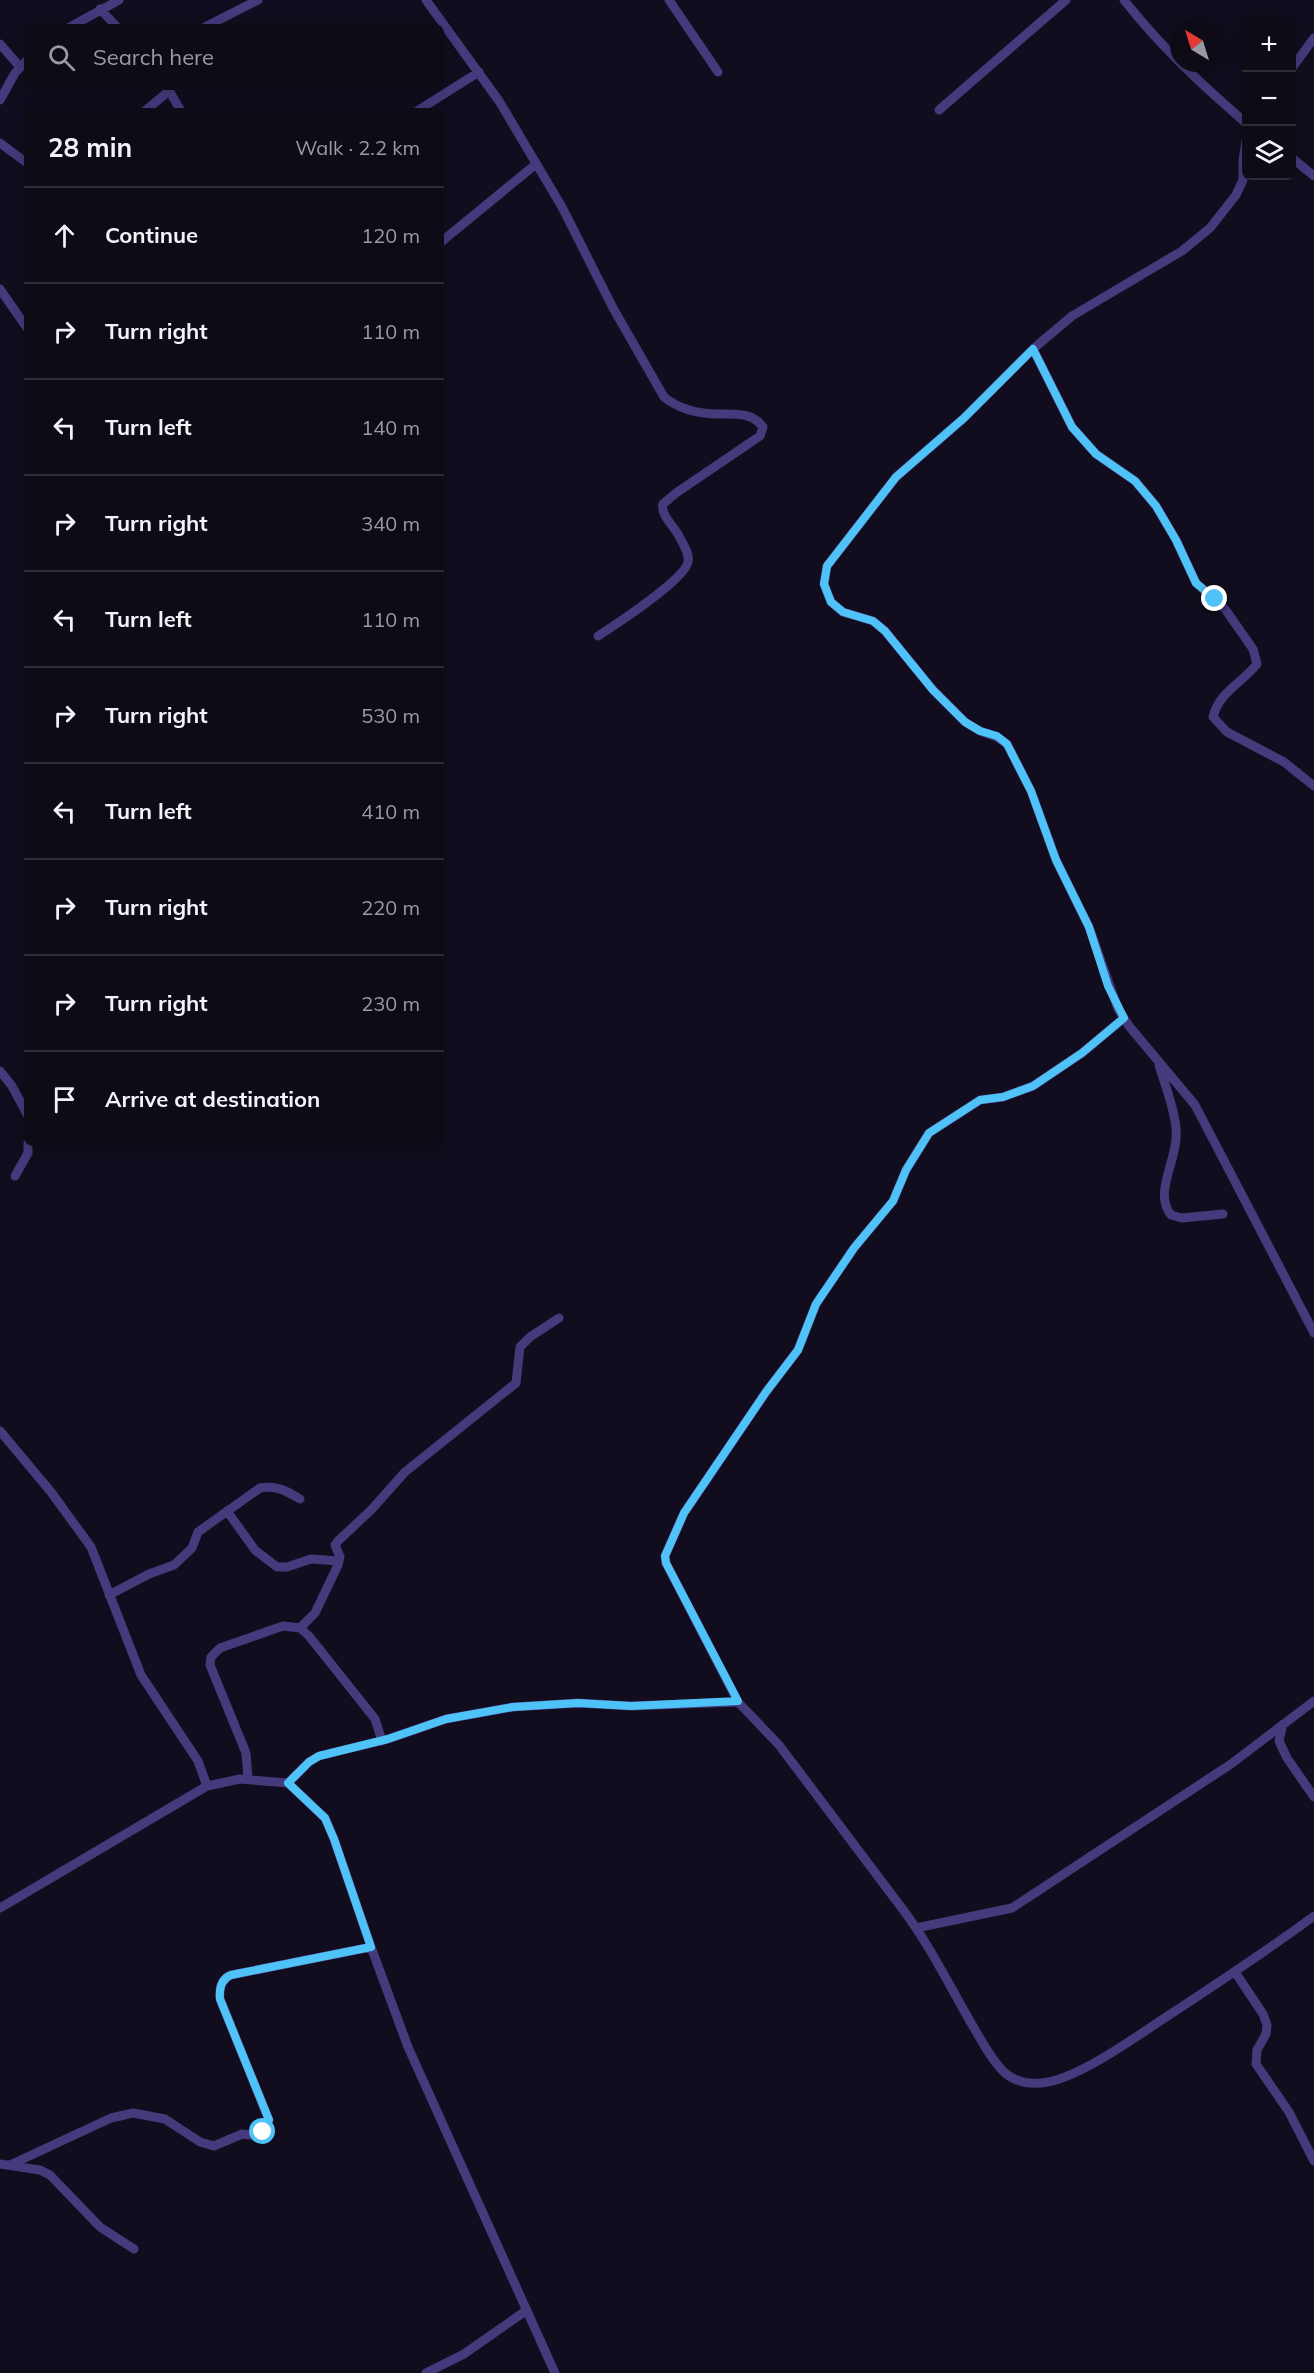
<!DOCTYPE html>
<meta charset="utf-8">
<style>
body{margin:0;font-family:Mulish,sans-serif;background:#1c1823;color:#f1f3f6}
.controls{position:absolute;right:18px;top:18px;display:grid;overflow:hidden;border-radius:9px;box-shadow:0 3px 15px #0003}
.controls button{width:54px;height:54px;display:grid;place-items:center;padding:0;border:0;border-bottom:2px solid #2e2b35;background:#0e0a16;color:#f1f3f6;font:30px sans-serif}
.compass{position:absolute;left:1170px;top:18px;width:54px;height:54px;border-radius:50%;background:#0e0a16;box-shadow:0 3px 15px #0003;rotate:322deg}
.stop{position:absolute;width:18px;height:18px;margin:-14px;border:4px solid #4fc3f7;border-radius:50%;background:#fff}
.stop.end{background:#4fc3f7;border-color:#fff;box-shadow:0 2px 6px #0008}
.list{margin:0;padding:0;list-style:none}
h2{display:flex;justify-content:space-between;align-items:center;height:78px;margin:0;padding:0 24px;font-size:26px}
h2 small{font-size:20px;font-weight:400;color:#9b9aa1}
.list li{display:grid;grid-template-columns:39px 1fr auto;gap:18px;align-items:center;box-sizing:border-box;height:96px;padding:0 24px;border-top:2px solid #2e2b35}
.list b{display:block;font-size:22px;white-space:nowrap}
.list em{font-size:20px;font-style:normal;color:#9b9aa1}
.icon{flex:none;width:33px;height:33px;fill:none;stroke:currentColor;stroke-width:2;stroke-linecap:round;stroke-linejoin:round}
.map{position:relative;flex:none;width:1314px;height:2373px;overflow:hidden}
.search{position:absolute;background:#0e0a16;box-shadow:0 3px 15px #0003;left:24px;top:24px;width:420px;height:66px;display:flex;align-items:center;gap:15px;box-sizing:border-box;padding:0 21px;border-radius:9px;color:#9b9aa1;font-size:22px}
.panel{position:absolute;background:#0e0a16;box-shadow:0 3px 15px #0003;left:24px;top:108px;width:420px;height:1038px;border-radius:9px}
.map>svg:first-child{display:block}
</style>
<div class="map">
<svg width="1314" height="2373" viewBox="0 0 1314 2373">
<rect width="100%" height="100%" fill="#120d1e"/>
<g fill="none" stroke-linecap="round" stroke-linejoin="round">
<path stroke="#443a7c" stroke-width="9" d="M426,0L499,101L562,207L613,308L664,397C679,409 699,414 719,414C735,414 752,412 763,427L760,436L676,493L663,504C660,515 674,526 679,536C683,544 690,554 688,562C685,579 615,625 598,636
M669,0L718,72
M1124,0C1161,47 1201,84 1246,123
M100,9L117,27
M70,27L119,0
M205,27L258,0
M0,44L20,67
M1292,68L1314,38
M167,87L181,111
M0,100L15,73L27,60
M939,110L1066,0
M145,111L170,90
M417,111L479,72
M1246,141L1243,160V180L1236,195L1210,228L1182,251L1072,316L1033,349L964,418L896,477L827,566L824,584L831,602L843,612L873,621L885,631L933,690L965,722L980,731L997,737L1007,744L1031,791L1056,860L1089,927L1118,1009L1129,1026L1195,1105L1314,1333
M0,143L27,163
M1292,158L1314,176
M441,242L536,164
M0,289L27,328
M1033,349L1072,427L1096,454L1135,481L1156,506L1176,540L1196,583L1225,609L1253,649L1257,664C1242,683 1219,692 1213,717L1227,732L1284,762L1314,786
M1124,1018L1082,1053L1033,1086L1003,1097L980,1100L929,1133L906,1170L893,1201L854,1248L816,1304L798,1350L766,1392L684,1513L665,1556L666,1563L738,1702L779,1745L904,1911C931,1947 951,1989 974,2028C983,2043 992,2061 1005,2073C1017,2083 1032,2085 1048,2082C1082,2075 1130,2041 1160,2021C1212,1987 1264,1953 1314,1916
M1159,1065C1165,1085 1178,1118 1176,1138C1175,1164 1154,1193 1171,1215L1182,1218L1223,1214
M0,1071L12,1086L27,1114
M15,1176L28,1153V1143
M0,1431L51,1492L91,1547L141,1675L198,1761L207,1786
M227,1511L255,1550L277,1567H287L311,1559L339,1561
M109,1595L149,1574L174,1565L192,1548L198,1532L260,1488C276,1485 287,1491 300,1499
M300,1628L315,1613L338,1565L340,1557L335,1545L338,1541L372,1509L405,1472L516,1383L520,1347L530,1337L559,1318
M1283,1724L1279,1741L1287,1758L1314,1797
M248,1779L246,1753L210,1665L211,1657L220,1648L283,1626L300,1628L309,1636L375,1719L382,1741
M288,1783L309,1762L319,1756L388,1739L446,1719L513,1707L578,1703L631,1706L738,1702
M0,1908L207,1786L240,1779L288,1783L325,1818L334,1839L371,1947L408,2047L555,2373
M916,1928L1012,1908L1231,1764L1314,1701
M1235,1972L1263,2014L1267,2025L1266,2034L1257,2050L1256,2064L1289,2112L1314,2161
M0,2164L40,2170L50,2175L100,2227L134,2249
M10,2165L111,2118L133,2113L165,2119L200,2142L214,2146L242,2134L251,2135L263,2132L269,2120L220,1999C219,1988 221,1979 231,1975L371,1947
M426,2373L464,2354L527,2310"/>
</g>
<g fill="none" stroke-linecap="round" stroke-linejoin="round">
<path stroke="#4fc3f7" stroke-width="8" d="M263,2132L269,2120L220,1999C219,1988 221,1979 231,1975L371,1947L334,1839L325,1818L288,1783L309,1762L319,1756L388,1739L446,1719L513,1707L578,1703L631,1706L738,1701L666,1563L665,1556L684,1513L766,1392L798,1350L816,1304L854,1248L893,1201L906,1170L929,1133L980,1100L1003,1097L1033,1086L1082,1053L1124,1018L1108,986L1089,927L1056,860L1031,791L1007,744L997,736L980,731L965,722L933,690L885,631L873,621L843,612L831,602L824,584L827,566L896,477L964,418L1033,349L1072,427L1096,454L1135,481L1156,506L1176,540L1196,583L1215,599"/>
</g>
</svg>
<div class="controls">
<button>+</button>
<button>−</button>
<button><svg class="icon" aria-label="layers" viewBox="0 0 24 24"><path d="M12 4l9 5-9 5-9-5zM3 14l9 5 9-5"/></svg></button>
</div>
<svg class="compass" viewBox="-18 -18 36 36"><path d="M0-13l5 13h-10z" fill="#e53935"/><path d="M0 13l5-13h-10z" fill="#9b9aa1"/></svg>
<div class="stop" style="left:263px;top:2132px"></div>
<div class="stop end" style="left:1215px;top:599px"></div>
<div class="search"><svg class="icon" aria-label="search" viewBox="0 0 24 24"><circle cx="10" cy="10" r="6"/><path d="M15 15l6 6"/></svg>Search here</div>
<section class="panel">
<h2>28 min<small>Walk · 2.2 km</small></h2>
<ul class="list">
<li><svg class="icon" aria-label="ahead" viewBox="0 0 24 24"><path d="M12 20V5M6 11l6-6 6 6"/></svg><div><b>Continue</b></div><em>120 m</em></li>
<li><svg class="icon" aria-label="right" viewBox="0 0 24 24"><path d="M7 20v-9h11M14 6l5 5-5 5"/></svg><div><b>Turn right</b></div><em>110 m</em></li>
<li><svg class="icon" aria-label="left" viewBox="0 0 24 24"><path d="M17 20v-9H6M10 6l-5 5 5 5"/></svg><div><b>Turn left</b></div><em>140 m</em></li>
<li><svg class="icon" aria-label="right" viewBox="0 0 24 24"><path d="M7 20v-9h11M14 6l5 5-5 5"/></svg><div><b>Turn right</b></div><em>340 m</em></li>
<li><svg class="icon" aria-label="left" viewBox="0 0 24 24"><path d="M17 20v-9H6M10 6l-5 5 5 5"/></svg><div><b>Turn left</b></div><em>110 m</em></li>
<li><svg class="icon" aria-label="right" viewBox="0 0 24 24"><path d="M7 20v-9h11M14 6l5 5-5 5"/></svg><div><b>Turn right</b></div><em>530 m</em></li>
<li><svg class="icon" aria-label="left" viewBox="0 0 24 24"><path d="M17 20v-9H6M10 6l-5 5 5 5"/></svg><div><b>Turn left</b></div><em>410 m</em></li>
<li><svg class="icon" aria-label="right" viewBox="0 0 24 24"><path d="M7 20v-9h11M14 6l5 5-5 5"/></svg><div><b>Turn right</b></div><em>220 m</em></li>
<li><svg class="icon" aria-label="right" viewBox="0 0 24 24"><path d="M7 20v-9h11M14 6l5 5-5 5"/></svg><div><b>Turn right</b></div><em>230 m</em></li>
<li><svg class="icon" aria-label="arrive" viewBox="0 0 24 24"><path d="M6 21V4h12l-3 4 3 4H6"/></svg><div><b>Arrive at destination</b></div></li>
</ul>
</section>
</div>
